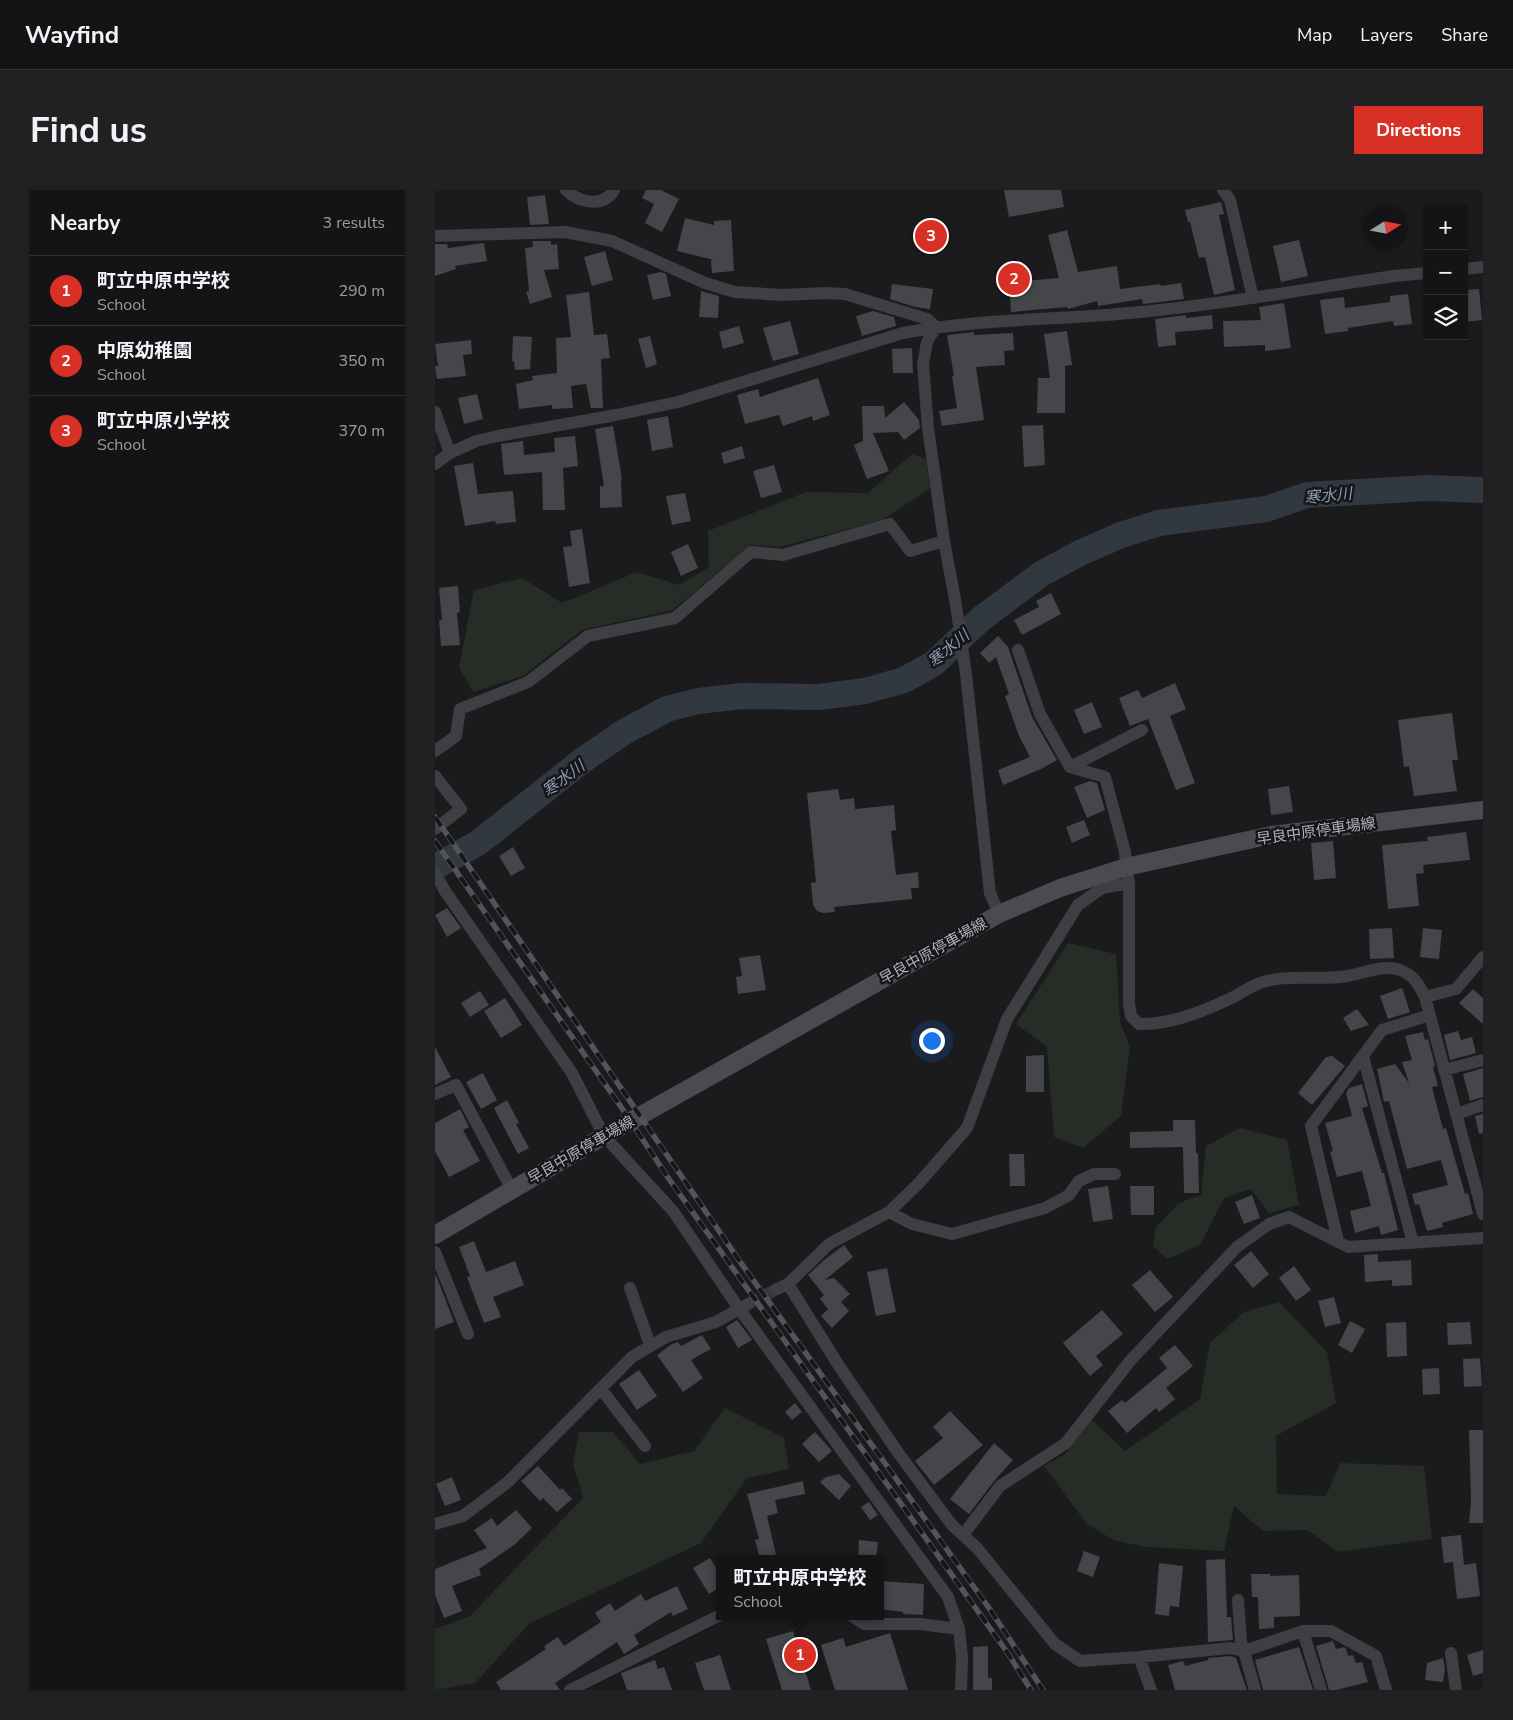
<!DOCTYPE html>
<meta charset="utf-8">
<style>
body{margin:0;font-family:"Nunito Sans","Noto Sans JP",sans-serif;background:#212123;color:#f1f3f6}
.controls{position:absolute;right:15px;top:15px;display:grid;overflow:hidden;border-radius:0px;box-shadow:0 1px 4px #0004}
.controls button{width:45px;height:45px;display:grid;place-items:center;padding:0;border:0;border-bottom:1px solid #333335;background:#141416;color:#f1f3f6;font:25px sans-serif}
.compass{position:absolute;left:928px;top:15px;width:45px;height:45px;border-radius:50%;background:#141416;box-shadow:0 1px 4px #0004;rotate:79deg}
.you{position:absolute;left:496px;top:850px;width:18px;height:18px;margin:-12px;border:4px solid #fff;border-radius:50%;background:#1a73e8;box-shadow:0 0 0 8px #1a73e833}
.badge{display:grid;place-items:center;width:32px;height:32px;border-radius:50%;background:#d93025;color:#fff;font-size:16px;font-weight:700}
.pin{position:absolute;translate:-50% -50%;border:2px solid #fff;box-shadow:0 1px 5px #0006}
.popup{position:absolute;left:281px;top:1365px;width:168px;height:65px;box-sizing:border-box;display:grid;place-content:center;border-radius:0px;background:#141416;filter:drop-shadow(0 1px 4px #0005);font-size:16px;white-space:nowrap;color:#9d9ea1}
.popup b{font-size:19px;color:#f1f3f6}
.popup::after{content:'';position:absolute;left:50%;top:100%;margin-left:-10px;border:10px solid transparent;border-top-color:#141416}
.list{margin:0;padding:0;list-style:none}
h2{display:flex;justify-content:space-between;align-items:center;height:65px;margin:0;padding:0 20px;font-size:21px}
h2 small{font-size:16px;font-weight:400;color:#9d9ea1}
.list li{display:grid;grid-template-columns:32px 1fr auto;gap:15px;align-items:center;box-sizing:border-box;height:70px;padding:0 20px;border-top:1px solid #333335}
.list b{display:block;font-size:19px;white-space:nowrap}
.list p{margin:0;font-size:16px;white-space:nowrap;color:#9d9ea1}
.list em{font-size:16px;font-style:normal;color:#9d9ea1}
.icon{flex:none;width:28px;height:28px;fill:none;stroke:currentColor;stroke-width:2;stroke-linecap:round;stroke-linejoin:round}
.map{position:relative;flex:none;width:1048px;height:1500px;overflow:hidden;border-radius:0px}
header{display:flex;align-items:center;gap:30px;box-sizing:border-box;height:70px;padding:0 25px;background:#141416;border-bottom:1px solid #333335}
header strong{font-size:24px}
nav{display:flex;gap:28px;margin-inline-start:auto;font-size:18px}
.intro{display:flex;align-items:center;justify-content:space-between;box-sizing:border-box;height:120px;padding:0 30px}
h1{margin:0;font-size:35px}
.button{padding:12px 22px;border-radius:0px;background:#d93025;color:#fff;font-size:18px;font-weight:700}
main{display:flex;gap:30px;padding:0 30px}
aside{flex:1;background:#141416;border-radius:0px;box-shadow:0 1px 4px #0004}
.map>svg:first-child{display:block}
</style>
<header>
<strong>Wayfind</strong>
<nav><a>Map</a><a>Layers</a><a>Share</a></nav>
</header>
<div class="intro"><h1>Find us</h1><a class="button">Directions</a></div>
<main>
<aside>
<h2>Nearby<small>3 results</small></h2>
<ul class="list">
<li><span class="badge">1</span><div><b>町立中原中学校</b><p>School</p></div><em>290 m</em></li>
<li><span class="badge">2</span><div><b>中原幼稚園</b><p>School</p></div><em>350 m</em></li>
<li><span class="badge">3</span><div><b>町立中原小学校</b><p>School</p></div><em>370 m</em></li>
</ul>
</aside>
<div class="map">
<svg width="1048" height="1500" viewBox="0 0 1048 1500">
<rect width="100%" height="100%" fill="#1b1b1d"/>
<path fill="#252d26" d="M477,264L491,269L495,298L448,330L344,357L315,355L238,420L147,440L88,486L38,502L24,477L39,400L87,388L127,413L202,382L244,395L274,377L273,341L371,302L433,303Z
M633,753L681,764L685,832L695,857L686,926L648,958L619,947L612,857L581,834Z
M805,938L852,950L864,1015L834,1023L816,999L789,1008L765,1055L732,1069L718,1056L721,1037L744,1013L766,1005L771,956Z
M844,1112L892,1162L901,1213L841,1246L842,1304L891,1306L905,1273L989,1276L997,1349L903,1362L872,1340L828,1341L799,1316L789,1361L711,1357L678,1350L651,1333L609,1276L630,1264L657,1230L690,1261L765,1209L775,1153L809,1122Z
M290,1218L349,1248L354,1279L312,1288L266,1353L95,1433L40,1493L0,1500V1439L35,1426L148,1308L138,1274L144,1242H178L205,1274L259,1261Z"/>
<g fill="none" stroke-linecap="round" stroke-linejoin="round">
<path stroke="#313840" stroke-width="26" d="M0,677L43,653L148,570L189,542L232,519L263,511L308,506L384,507L430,501L469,490L498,474L547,428L606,384L647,362L686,345L724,333L831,319L872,305L993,298L1048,300"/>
</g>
<path fill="#45464a" d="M211,0H226L244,9L227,42L210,33L219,14L207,8Z
M569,0H626L629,17L574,27Z
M110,5L114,34L95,35L92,7Z
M786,12L789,24L784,25L800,100L779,105L770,67L764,68L755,32H753L750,20Z
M250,28L279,35V31L296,30L299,81L277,83L276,70H279L242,61Z
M632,40L643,82L682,76L685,99L725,94L726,96L746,93L749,109L708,114L707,109L663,116L662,111L633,119L632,117L576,122L574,92L624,88L613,45Z
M864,50L873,86L846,92L838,56Z
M97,51H116V55L122,54L124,79L109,80L117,107L95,114L91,102L94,101L90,58L98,57Z
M49,53L52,71L20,76L21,79L0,86V54H12L13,58Z
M170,61L178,90L157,96L149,67Z
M226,82L231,84L236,106L218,110L212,85Z
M457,94L498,99L495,119L480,117L455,109Z
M1044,99L1047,130L1029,132V100Z
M266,101L284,106L283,128L264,127Z
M154,102L159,145L172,144L175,168L166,169L168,218H156L151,194L136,196L138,218L117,219V215L84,219L81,194L98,190L97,186L122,183L121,148L136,147L131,105Z
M973,104L977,134L959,136L958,131L913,138V141L890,144L885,110L909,107L910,118L955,112V106Z
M849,113L856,158L830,161V155L789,157L788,131L826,130L824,117Z
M438,121L459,127L461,136L427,146L421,126Z
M751,125V128L777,125L778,139L740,142L741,155L723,157L720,129Z
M355,131L364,164L338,171L328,138Z
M304,136L309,153L288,159L284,142Z
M632,141L637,175L630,176V223H602L603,188H615L609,144Z
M539,142V145L578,143L579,160L569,161L570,175L541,177L549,230L507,236L504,221L522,218L517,186H519L512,145Z
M78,146L97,147L95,179L80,180L79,171H77Z
M215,146L222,174L211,178L203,149Z
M36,150L37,164L28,165L31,186L2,189L0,176H3L0,154Z
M477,158L478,183H458L457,159Z
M383,188L395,225L378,231L377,226L348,236L344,225L310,234L302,205L323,199L325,207Z
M42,204L48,229L29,234L23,208Z
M469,212L484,230L485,238L469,250L463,242L438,243L454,281L432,289L419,255L428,251L427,216H449L450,228Z
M233,226L238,257L217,261L212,230Z
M608,235L610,275L589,277L587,236Z
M178,236L187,289H186L187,317L165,318V296H169L160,239Z
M140,246L143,276L128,278L130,320H108L107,282L69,285L66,254L88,251L89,265L120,262L119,248Z
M307,256L310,268L289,274L286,263Z
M38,273L43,304L78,301L81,332L61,334L60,331L30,336L19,276Z
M339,275L347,302L326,308L318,281Z
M250,303L256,331L237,335L231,306Z
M147,339L155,393L134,397L128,357L137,356L135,341Z
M253,354L263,378L246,386L236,362Z
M23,396L25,422L22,423L25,455L6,456L4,430H7L4,398Z
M616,403L626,424L587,445L579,430L604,417L601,411Z
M563,446L573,457L597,527L622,570L606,579L568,595L563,580L595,567L584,546L570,506L574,504L561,467L554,473L545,463Z
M740,493L751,519L735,526L760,593L741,600L713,529L695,536L684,508L703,500L707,508Z
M657,512L667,537L649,544L639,520Z
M1017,523L1023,570H1017L1022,601L979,606L974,576L969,577L963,530Z
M655,591L662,593L670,620L652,628L639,597Z
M854,596L858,622L836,625L833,599Z
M403,599L405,610L419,608L420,619L459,615L461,640L456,641L461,685L483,682L484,698H476L477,709L399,717L400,722L388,723L382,721L378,715L376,693L381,692L372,603Z
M649,630L655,645L637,653L631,637Z
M1031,642L1035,670L988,675L989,683L981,684L984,716L953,719L947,655L993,651L992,647Z
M898,651L901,688L879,690L876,653Z
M78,657L90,678L76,686L64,666Z
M12,718L26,738L12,747L0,725Z
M957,738L959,768L935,769L934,739Z
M988,738L1007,740L1004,769L985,767Z
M325,765L331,800L303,804L301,787L307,786L304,768Z
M967,798L975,822L953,829L945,806Z
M1038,799L1048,808V834L1024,813Z
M45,801L54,815L35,827L26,813Z
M70,808L87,835L66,848L49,821Z
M922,819L934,835L916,841L908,828Z
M1023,841L1026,850L1037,847L1041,863L1015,870L1009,845Z
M988,842L990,850L993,849L1000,876L998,877L1003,896L997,897L1008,939L1011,938L1030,1004L1033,1003L1038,1024L1007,1033L1008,1037L992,1041L984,1014L980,1015L977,1004L1013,995L1006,970L972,979L954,911L949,912L942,879L960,874L974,893L967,872L977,870L970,846Z
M0,857L16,887L0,895Z
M609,865V902H591V866Z
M897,866L910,876L877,915L863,903L891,867Z
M1048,878V907L1035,911L1028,884Z
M48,883L62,910L46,919L31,892Z
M927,894L933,916L927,918L947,983H949L963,1040L946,1045L944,1036L920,1043L915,1021L936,1016L927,981L902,987L895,962L898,961L890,933L917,926L911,903L914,898Z
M72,910L84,933L81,934L94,958L83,964L59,918Z
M25,919L34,937L28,940L45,971L14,987L0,961V933Z
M1048,924V943L1044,944L1040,926Z
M738,930H760L761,963H763L764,1003H749L748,957L695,958V942L738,941Z
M574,964H589L590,996H575Z
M673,996L678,1029L658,1032L653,999Z
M695,996H719V1025H696Z
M817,1005L825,1028L809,1034L800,1012Z
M39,1051L51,1082L80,1071L89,1095L58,1107L66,1127L49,1133L32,1087L35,1086L24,1057Z
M409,1055L418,1067L390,1090L399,1088L415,1104L406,1112L414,1121L397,1138L386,1126L393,1119L385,1109L389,1105L373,1085L388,1071Z
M816,1061L834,1084L818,1098L799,1075Z
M943,1064V1072L976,1070L977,1095L957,1096V1090L930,1092L929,1065Z
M859,1076L876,1100L861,1111L844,1088Z
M452,1078L461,1122L441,1126L432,1082Z
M715,1080L738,1107L720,1122L697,1095Z
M1,1085L19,1132L0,1139V1086Z
M899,1107L906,1133L890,1137L883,1111Z
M667,1120L688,1144L661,1166L668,1175L655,1186L628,1153Z
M302,1130L317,1150L303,1158L291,1137Z
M915,1131L930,1139L917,1163L903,1155Z
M971,1132L972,1166L952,1167L951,1133Z
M1035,1132L1037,1154L1013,1155L1012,1133Z
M267,1145L276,1159L256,1170L268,1188L248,1202L222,1165L237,1154L243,1152L246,1156Z
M740,1155L758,1176L731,1198L740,1209L724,1222L721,1218L692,1243L673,1221L687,1210L690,1213L732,1178L724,1168Z
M1045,1168L1047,1196L1029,1197L1028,1169Z
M1004,1178L1005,1204L988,1205L987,1179Z
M204,1180L222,1206L202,1220L184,1194Z
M360,1213L367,1222L357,1230L350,1222Z
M515,1221L548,1255L499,1295L480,1271L508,1248L498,1237Z
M1034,1240H1048V1333H1034L1036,1311Z
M380,1242L397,1261L384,1272L367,1254Z
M559,1253L578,1270L559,1291L534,1324L515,1309Z
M103,1276L125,1300L127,1298L137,1309L122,1322L108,1308L105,1311L86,1291Z
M404,1284L416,1296L404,1310L385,1292L391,1287Z
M17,1287L26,1310L10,1316L1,1294Z
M368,1291L370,1304L340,1310L343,1323L332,1326L342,1369H325L320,1350L324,1349L312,1304Z
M434,1312L443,1325L435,1330L426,1317Z
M81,1320L97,1338L79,1355L44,1379L46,1385L17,1396L27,1421L9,1428L0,1405V1379L52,1358L39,1340L57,1328L62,1336Z
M1026,1345L1029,1375L1041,1373L1045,1406L1022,1409L1018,1372L1009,1373L1006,1347Z
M424,1350L443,1352L441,1369H423Z
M649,1361L665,1367L658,1387L642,1381Z
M275,1368L285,1384V1397L274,1404L258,1378Z
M790,1369L792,1427H796L798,1450L773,1452L771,1370Z
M724,1373L748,1376L744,1417L735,1416L734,1426L720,1424Z
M816,1384H835V1386L864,1385L865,1426L839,1427V1438L824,1439L823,1407H817Z
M445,1391L489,1394L488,1425L468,1424V1422L445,1419Z
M242,1396L253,1419L238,1426L236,1422L199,1445L204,1454L189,1464L182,1452L120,1493L125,1500H66L61,1492L111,1459L109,1456L123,1447L129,1456L166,1432L160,1423L175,1413L180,1421L206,1404L210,1411Z
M358,1441L376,1500H347L331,1449Z
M455,1443L473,1500H400L386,1455L408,1448L411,1457Z
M898,1451L901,1459L909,1457L911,1459L913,1466L918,1465L921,1473L927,1472L933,1492L901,1500H894L881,1456Z
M553,1456V1488H557V1500H538V1457Z
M864,1457L878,1500H828L820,1470Z
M1048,1460V1483L1038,1486L1032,1465Z
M285,1465L296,1500H269L260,1473Z
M795,1466L801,1468L812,1500H740L733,1475L748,1471L750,1476L773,1470V1468Z
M1008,1468L1010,1479L1008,1492L990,1490L992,1473Z
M220,1470L223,1479L229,1477L237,1500H192L186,1483Z"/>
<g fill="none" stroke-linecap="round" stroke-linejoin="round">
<path stroke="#38393d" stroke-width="12" stroke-dasharray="12 6" stroke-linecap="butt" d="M313,1114L342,1099"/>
<path stroke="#3e3e43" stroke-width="12" d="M131,0C145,13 168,18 179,0
M788,0L795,10L818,108
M0,46L130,42L177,51L270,93L300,102L347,105L391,103L410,104L492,129L501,137
M1029,79L1048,77
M501,137L492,152L488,174L493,238L509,351L520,409L531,484L555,703L564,724
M0,222L15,263
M0,274L15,263L41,251L63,246L181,225L243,212L468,143C542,129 619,130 695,123C783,115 871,99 959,86L992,83
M583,460L605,524L635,577L670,587L690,662L691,677L694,693V814L696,826L704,834C733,835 765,823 792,810C802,806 811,799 822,794C850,783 883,791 913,786C929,783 949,774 965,780C979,785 984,795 990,807L1048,1024
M0,561L21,546L25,519L93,492L153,446L240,428L316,362L348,365L455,334L475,361L509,351
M635,577L707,540
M0,586L26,619L0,639
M0,683L10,701L137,883L169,946L238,1021L305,1120L513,1407L524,1439L527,1468L526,1500
M990,807L1021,799L1048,767
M928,866L978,1053
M1009,880L1048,870
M0,904L21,895L77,1000
M1021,924L1048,915
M454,1022L484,993L532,938L572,829L643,715L667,698L694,693
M903,1051L876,936L947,840L995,825
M0,1062L33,1144
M353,1094L404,1176L464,1264L517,1335L542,1358L620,1454L645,1471L704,1467L795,1458L809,1461L820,1500
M195,1098L215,1155
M342,1099L353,1094L394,1054L454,1022L477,1034L517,1044L610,1018L634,1005L644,991L659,984H680
M166,1199L210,1256
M0,1334L28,1326L73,1292L197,1167L231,1147L281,1132L313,1114
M528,1345L565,1296L631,1253L695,1171L802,1057L834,1034L854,1027L913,1057L1048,1048
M803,1410L806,1451L809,1461L868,1441H896L941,1466L951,1500
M417,1426L429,1434H485L524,1439
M868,1441L886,1500
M1016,1463L1021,1500
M704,1467L716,1500
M135,1500L285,1425"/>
<path stroke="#4a4b51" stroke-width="18" d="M0,1045L169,946L564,724L625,698L691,677L836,645L1048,620"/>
<defs>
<path id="rail" d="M0,627L306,1073L554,1418L608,1500
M0,651L184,914L234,989L572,1462L596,1500"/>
</defs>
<use href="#rail" stroke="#53545a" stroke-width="5.5"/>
<use href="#rail" stroke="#161618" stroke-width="4" stroke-dasharray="11" stroke-linecap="butt"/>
</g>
<g text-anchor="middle" stroke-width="5" stroke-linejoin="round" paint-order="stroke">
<g font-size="15" fill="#aeb1bb" stroke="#161618">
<text transform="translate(881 641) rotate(-8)" y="5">早良中原停車場線</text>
<text transform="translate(498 761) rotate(-29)" y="5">早良中原停車場線</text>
<text transform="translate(146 960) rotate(-30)" y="5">早良中原停車場線</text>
</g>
<g font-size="16" font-style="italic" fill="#889cb3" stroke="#161618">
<text transform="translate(893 305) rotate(-6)" y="6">寒水川</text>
<text transform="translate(513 458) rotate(-40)" y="6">寒水川</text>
<text transform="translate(128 588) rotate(-37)" y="6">寒水川</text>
</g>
</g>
</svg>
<div class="controls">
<button>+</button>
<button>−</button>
<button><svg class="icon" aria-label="layers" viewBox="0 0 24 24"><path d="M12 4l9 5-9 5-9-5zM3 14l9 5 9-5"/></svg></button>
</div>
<svg class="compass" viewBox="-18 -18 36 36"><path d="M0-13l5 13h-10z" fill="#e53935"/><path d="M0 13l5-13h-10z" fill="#9d9ea1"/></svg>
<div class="you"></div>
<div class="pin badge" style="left:365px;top:1465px">1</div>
<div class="popup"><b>町立中原中学校</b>School</div>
<div class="pin badge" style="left:579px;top:89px">2</div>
<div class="pin badge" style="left:496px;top:46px">3</div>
</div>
</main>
